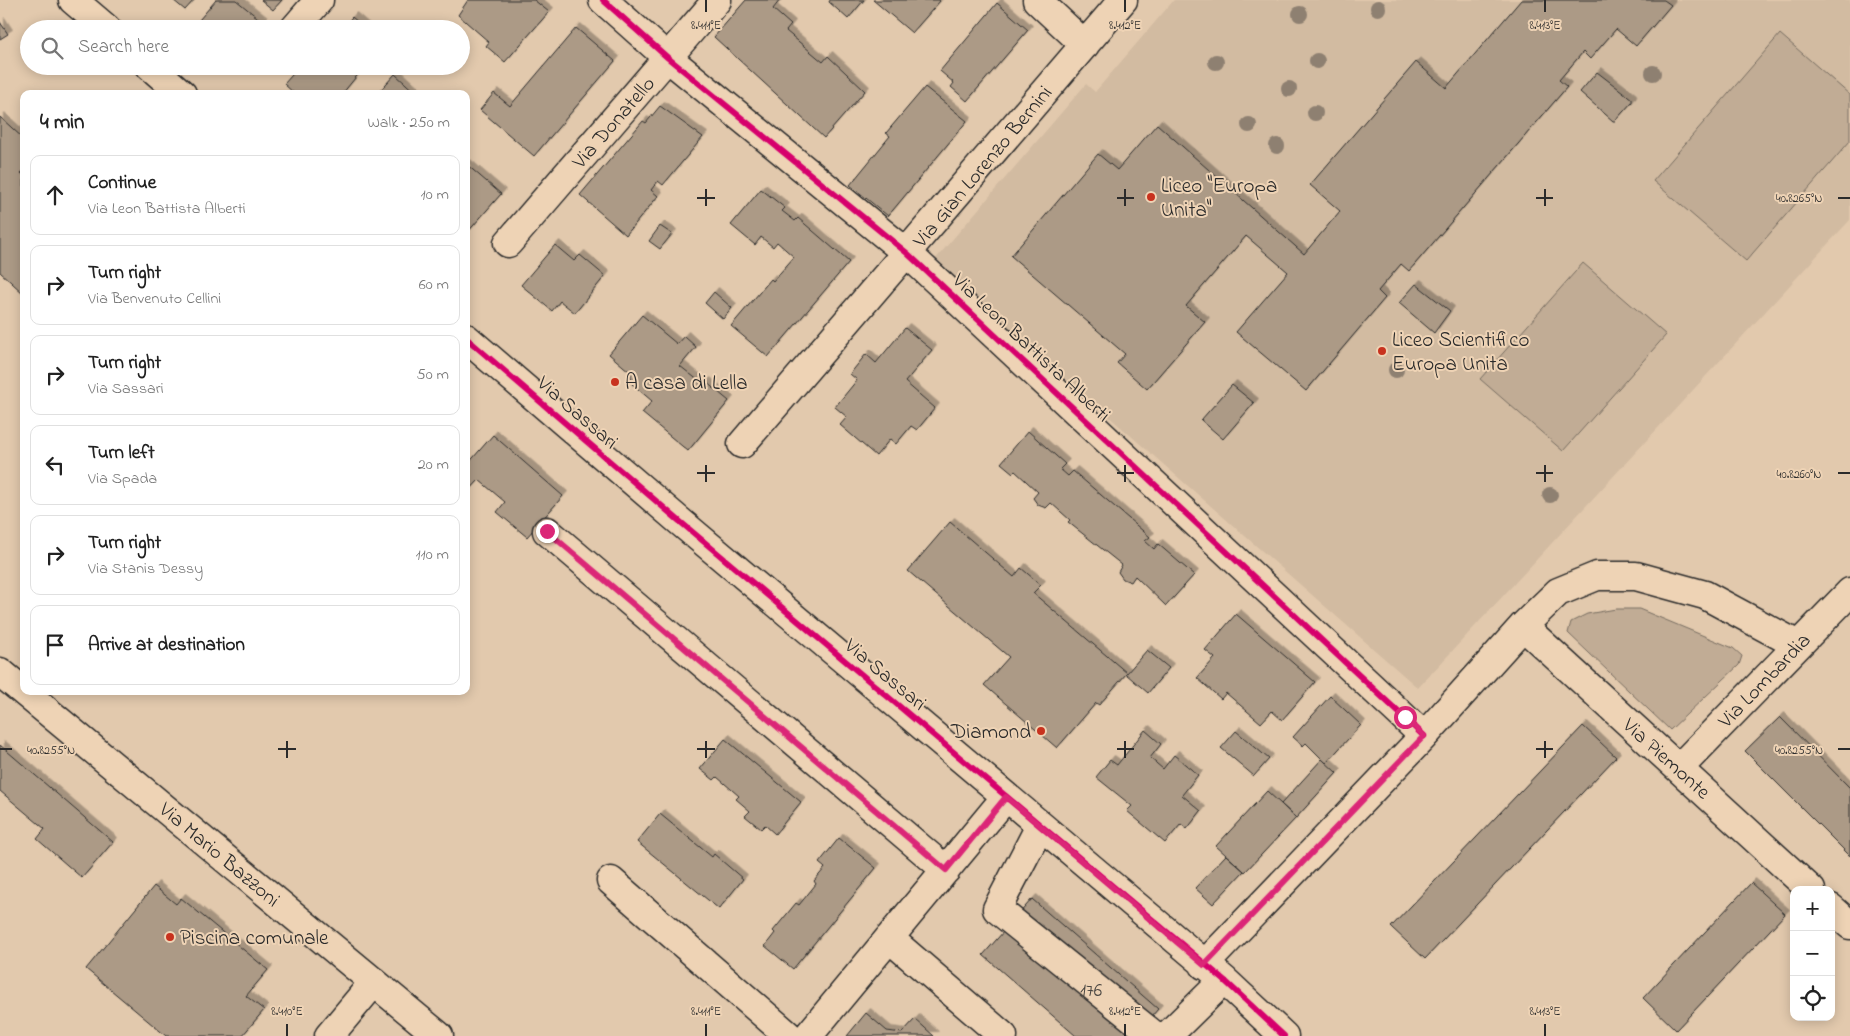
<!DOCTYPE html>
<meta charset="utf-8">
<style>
body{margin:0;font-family:"Indie Flower",sans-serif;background:#f6f6f6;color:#222}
.controls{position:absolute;right:15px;bottom:15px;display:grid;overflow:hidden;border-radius:10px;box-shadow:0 2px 12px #0003}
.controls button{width:45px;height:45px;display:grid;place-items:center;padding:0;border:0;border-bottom:1px solid #e0e0e0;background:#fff;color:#222;font:25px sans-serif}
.stop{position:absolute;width:15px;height:15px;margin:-11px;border:4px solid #db2777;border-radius:50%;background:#fff}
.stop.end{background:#db2777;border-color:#fff;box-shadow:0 1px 5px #0008}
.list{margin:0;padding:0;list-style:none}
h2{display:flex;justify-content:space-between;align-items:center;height:65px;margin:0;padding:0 20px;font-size:21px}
h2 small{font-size:16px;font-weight:400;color:#767676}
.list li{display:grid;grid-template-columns:32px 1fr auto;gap:15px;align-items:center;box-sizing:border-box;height:80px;margin:0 10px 10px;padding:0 10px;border:1px solid #e0e0e0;border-radius:10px}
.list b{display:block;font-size:19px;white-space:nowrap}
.list p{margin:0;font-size:16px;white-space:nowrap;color:#767676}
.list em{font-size:16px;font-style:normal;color:#767676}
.icon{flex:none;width:28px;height:28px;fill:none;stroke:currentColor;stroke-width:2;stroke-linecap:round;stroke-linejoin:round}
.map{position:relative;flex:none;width:1850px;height:1036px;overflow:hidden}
.search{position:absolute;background:#fff;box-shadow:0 2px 12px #0003;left:20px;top:20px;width:450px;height:55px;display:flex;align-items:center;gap:12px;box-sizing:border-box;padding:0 18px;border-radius:28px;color:#767676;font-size:19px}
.panel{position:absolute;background:#fff;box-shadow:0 2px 12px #0003;left:20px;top:90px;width:450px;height:605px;border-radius:10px}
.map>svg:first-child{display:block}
</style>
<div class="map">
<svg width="1850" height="1036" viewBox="0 0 1850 1036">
<defs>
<filter id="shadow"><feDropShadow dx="4.5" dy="-4.5" stdDeviation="0" flood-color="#0004"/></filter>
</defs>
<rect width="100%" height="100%" fill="#e2c9ad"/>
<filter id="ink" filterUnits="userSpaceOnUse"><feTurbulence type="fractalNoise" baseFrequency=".02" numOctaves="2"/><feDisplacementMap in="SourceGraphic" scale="10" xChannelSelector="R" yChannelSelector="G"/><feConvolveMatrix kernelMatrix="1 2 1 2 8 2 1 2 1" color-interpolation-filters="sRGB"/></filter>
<g filter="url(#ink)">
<path fill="#d2bba1" d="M1174,0H1850V220L1418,688L933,262L1086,84L1095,92Z"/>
<path fill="#c1ac95" stroke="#766c60" d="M1780,34L1850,95V141L1746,261L1653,181Z
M1583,263L1666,335L1563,451L1480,379Z
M1616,609H1639L1733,648L1742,656L1739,665L1670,730L1568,633L1571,622L1587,614Z"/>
<path fill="#ac9a86" stroke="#2b2b2b" filter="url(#shadow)" d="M173,0H194L185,10Z
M216,0H236L263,22L257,29H197L194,26Z
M261,0H282L273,10Z
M468,0H534L549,12L505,62L486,46L489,42L458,15Z
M746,0H780L773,9L791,25L786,31L823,62L828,56L865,91L824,138L714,37Z
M830,0H864L848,19L829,2Z
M873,0H939L940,1L912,33Z
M1521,0H1664L1671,5L1636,46L1616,29L1590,59L1583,52L1559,80L1567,87L1409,271L1401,264L1378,291L1385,298L1306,391L1236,332L1288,272L1246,236L1186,306L1205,322L1147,389L1117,363L1125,354L1011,256L1098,154L1117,170L1157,124L1304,254L1340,211L1310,185L1416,62L1446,88Z
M997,3L1028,30L967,101L951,87L954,83L940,71Z
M352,17L366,29H342Z
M0,22L8,34L0,39Z
M576,28L615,61L534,156L480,110L494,93L510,106Z
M300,66H365L342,94H295L284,84Z
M1597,72L1632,99V102L1615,121H1613L1580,92Z
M395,74L417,94H377Z
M925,87L967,121L888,216L850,185L890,136L886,133Z
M660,106L703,137L663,185L658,181L651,190L658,196L626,235L580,195L643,121L646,123Z
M0,117L24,139V170L21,173L24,176V294L0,272Z
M466,164L501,194L466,234Z
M761,189L785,208L782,211L795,221L798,218L849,262L768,357L731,326L771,279L773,281L794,257L777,242L773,247L761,237L755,245L731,225Z
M660,226L672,234L660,249L649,241Z
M555,245L574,261L580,255L605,276L575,313L560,301L552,311L521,285Z
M1416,284L1450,311L1434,333L1399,303Z
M714,292L732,308L723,319L705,303Z
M642,315L677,344L684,336L696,347L680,366L704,385L706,382L729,401L688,451L642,413L652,401L632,384L630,372L609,354Z
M905,328L932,350L905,382L935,408L917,430L911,426L896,444L890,439L876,456L840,425L847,417L835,407L857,380L850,374L866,354L876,363Z
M1232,385L1254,403L1223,439L1201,420Z
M1028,431L1065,464L1060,469L1068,476L1073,471L1150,537L1145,541L1154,549L1158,544L1194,575L1166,606L1135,576L1131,582L1123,579L1118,572L1122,565L1068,522L1070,520L1051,503L1046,508L1038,505L1033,498L1038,492L1015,471L1013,473L1001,463Z
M493,435L563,496L527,537L497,512L505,502L479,480L466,494V466Z
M950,522L1014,577L1021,568L1041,585L1033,593L1127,673L1147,650L1169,668L1148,693L1126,674L1099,705L1096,703L1057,748L984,685L1009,657L908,571Z
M1236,614L1315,682L1282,720L1272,711L1261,723L1226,693L1221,699L1197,678L1215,658L1205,650Z
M1330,696L1361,725L1326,763L1306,743L1303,746L1293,737Z
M1780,717L1850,788V856L1745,751Z
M1583,726L1616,757L1425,959L1391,927Z
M1145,730L1161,744L1150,758L1163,769L1174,755L1198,775L1182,795L1201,811L1187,829L1181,824L1165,843L1127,811L1132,806L1096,777L1110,760L1117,765Z
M1236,731L1269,759L1254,776L1221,748Z
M725,739L801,802L775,834L765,825L761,829L745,816L750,811L736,799L739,796L717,777L714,780L700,769Z
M0,745L113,842L82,878L37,839L45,829L0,791Z
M1322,759L1337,773L1296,818L1281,804Z
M1267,791L1296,818L1245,872L1216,846Z
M660,814L712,857L714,854L743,879L719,909L637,842Z
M839,838L876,868L793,969L765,946L775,933L773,931L796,903L799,905L816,884L814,881L825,868L819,863Z
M1226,855L1244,871L1213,904L1195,888Z
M1751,883L1785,914L1676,1030L1643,998Z
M154,886L176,904L181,898L268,970L246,996L264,1010L242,1036H166L86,969Z
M1032,899L1158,1009L1135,1036H1076L983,955Z
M866,1013L887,1031L902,1033L915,1019L934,1036H847Z"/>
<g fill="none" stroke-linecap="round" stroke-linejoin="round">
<defs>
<path id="minor" d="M73,0L107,29
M603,0L668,58L907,253L1424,736
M1037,0L1085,45
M294,29L319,0
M150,66L182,94
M508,243L717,0
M466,338L677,519L1224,980L1284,1036
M742,444L1123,0
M547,531L946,870
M1523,626L1811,890
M0,672L439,1036
M1679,768L1850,592
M1040,826L997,909L1155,1036
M611,881L789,1036
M1831,908L1850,925
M889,938L1003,1036
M1204,965L1424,736L1523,626L1558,592L1597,576H1636L1705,595L1798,645
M329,1036L374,982
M808,1036L1006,797
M1167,1036L1224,980"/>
</defs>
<use href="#minor" stroke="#2b2b2b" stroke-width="31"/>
<use href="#minor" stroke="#eed3b5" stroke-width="28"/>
<defs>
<path id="cycleway" d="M603,0L668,58L907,253L1424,736
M466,338L677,519L1224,980L1284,1036"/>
</defs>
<use href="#cycleway" stroke="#eed3b5" stroke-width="9"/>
<use href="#cycleway" stroke="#d6006c" stroke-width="6"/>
</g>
<g fill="#8e8071">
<circle cx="1378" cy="8" r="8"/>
<circle cx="1300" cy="14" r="8"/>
<circle cx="1317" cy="61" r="8"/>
<circle cx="1216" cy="62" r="8"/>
<circle cx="1653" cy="73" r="8"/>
<circle cx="1289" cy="89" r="8"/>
<circle cx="1315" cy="113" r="8"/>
<circle cx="1249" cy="125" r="8"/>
<circle cx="1277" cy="146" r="8"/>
<circle cx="1396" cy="370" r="8"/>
<circle cx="1550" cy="495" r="8"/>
</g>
</g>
<g fill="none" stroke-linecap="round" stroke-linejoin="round" filter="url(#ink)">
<path stroke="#db2777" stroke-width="6" d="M547,531L946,870L1006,797L1204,965L1424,736L1405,717"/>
</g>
<path fill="none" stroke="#2b2b2b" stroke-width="2" d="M706,0V12M1125,0V12M1545,0V12M706,189V206M1125,189V206M1545,189V206M697,198H715M1117,198H1134M1536,198H1553M1838,198H1850M706,465V482M1125,465V482M1545,465V482M697,473H715M1117,473H1134M1536,473H1553M1838,473H1850M287,741V758M706,741V758M1125,741V758M1545,741V758M0,749H12M278,749H296M697,749H715M1117,749H1134M1536,749H1553M1838,749H1850M287,1024V1036M706,1024V1036M1125,1024V1036M1545,1024V1036"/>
<g fill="#c8321e" stroke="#eed3b5" stroke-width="2">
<circle cx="1151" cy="197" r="5"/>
<circle cx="1382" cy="351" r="5"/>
<circle cx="615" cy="382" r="5"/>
<circle cx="1041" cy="731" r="5"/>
<circle cx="170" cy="937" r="5"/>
</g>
<g text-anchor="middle" stroke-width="4" stroke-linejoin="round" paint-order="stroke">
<g font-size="19" fill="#4b4742">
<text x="1091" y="996">176</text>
</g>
<g font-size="21" fill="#2b2b2b" stroke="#eed3b5">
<text transform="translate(613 122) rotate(-49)" y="7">Via Donatello</text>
<text transform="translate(982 166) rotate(-50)" y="7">Via Gian Lorenzo Bernini</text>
<text transform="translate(1032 347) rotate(43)" y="7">Via Leon Battista Alberti</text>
<text transform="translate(578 412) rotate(41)" y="7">Via Sassari</text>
<text transform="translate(886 674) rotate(40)" y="7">Via Sassari</text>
<text transform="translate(1764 680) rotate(-46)" y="7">Via Lombardia</text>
<text transform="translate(1667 758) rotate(42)" y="7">Via Piemonte</text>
<text transform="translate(220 854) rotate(40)" y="7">Via Mario Bazzoni</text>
</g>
<g font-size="21" fill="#2b2b2b" stroke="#eed3b5" text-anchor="start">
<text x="1161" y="192">Liceo "Europa<tspan x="1161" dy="24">Unita"</tspan></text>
<text x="1392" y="346">Liceo Scientifico<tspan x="1392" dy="24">Europa Unita</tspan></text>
<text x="625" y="389">A casa di Lella</text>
<text x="1031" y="738" text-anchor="end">Diamond</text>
<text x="180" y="944">Piscina comunale</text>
</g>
</g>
<g font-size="12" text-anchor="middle" fill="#2b2b2b" stroke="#eed3b5" stroke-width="4" stroke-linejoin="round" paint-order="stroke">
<text x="706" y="29">8.411°E</text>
<text x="1125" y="29">8.412°E</text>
<text x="1545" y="29">8.413°E</text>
<text x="1799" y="202">40.8265°N</text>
<text x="1799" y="478">40.8260°N</text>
<text x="51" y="754">40.8255°N</text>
<text x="1799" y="754">40.8255°N</text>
<text x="287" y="1015">8.410°E</text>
<text x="706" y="1015">8.411°E</text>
<text x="1125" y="1015">8.412°E</text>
<text x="1545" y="1015">8.413°E</text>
</g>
</svg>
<div class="controls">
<button>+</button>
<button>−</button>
<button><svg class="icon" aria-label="locate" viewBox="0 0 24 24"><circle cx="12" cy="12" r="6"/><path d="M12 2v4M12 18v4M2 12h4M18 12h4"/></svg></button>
</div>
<div class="stop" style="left:1405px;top:717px"></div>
<div class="stop end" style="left:547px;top:531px"></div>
<div class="search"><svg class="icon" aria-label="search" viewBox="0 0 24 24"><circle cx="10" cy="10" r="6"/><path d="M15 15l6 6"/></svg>Search here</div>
<section class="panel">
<h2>4 min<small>Walk · 250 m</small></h2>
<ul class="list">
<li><svg class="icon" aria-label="ahead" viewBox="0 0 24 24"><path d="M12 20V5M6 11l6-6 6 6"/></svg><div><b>Continue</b><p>Via Leon Battista Alberti</p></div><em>10 m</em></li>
<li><svg class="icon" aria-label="right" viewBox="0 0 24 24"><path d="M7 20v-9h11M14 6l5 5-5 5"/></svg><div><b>Turn right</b><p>Via Benvenuto Cellini</p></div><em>60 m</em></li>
<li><svg class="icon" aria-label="right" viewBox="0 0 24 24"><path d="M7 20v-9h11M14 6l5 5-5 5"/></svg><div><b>Turn right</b><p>Via Sassari</p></div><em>50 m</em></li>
<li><svg class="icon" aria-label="left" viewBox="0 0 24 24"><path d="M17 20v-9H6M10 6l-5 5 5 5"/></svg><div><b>Turn left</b><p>Via Spada</p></div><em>20 m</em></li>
<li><svg class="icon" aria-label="right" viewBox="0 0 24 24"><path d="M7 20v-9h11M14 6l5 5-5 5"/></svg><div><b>Turn right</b><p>Via Stanis Dessy</p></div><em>110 m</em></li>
<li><svg class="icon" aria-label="arrive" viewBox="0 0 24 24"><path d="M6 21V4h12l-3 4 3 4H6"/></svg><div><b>Arrive at destination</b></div></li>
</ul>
</section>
</div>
